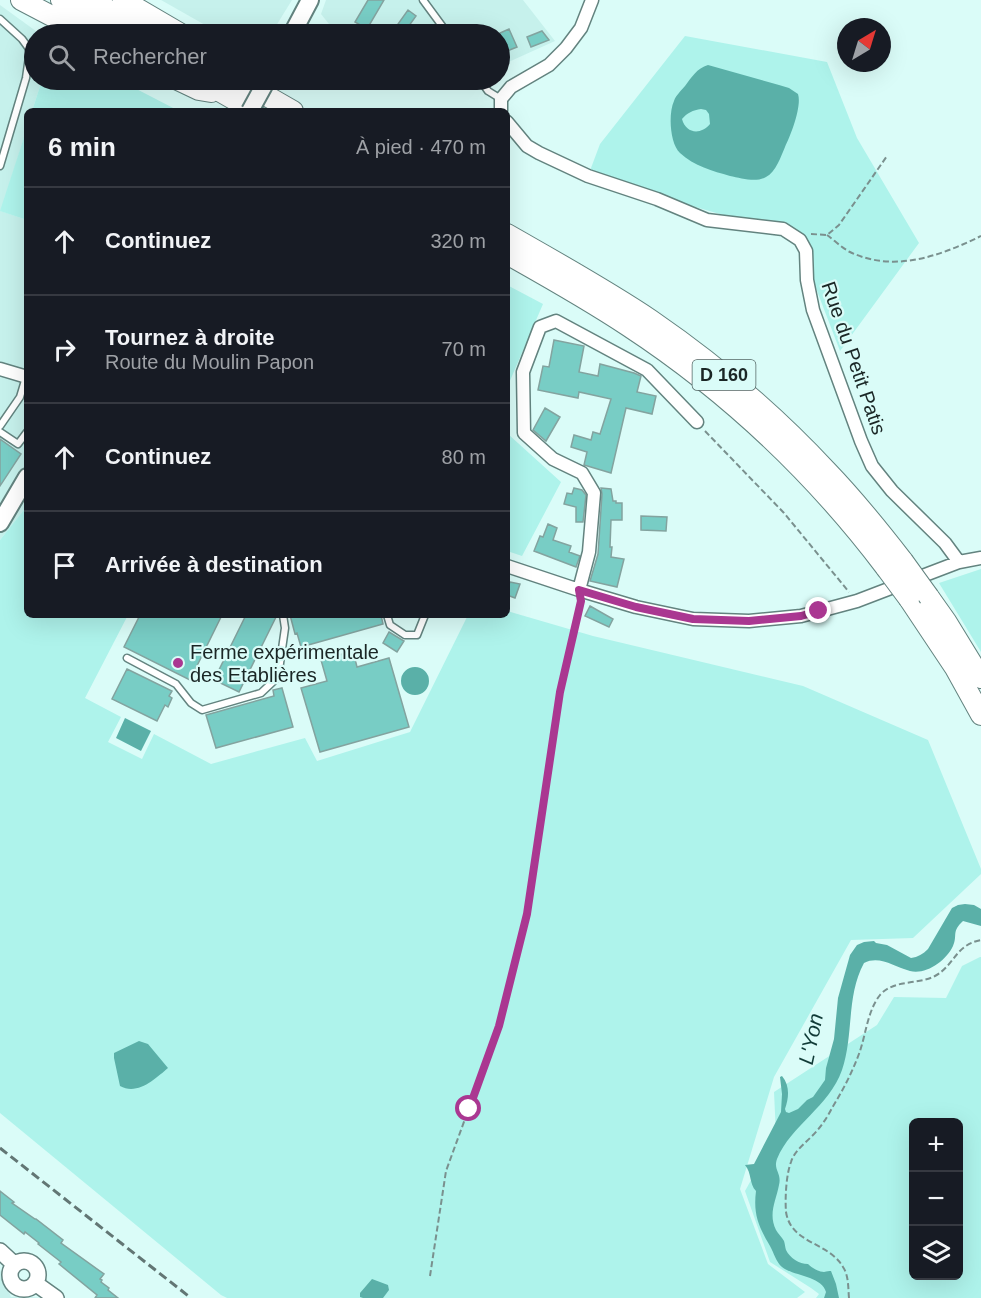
<!DOCTYPE html>
<html lang="fr">
<meta charset="utf-8">
<style>
body{margin:0;font-family:Helvetica,sans-serif;background:#20242c;color:#f1f3f6}
.controls{position:absolute;right:18px;bottom:18px;display:grid;overflow:hidden;border-radius:9px;box-shadow:0 6px 24px #0002}
.controls button{width:54px;height:54px;display:grid;place-items:center;padding:0;border:0;border-bottom:2px solid #363941;background:#171b24;color:#f1f3f6;font:30px sans-serif}
.compass{position:absolute;left:837px;top:18px;width:54px;height:54px;border-radius:50%;background:#171b24;box-shadow:0 6px 24px #0002;rotate:38deg}
.stop{position:absolute;width:18px;height:18px;margin:-14px;border:4px solid #aa3791;border-radius:50%;background:#fff}
.stop.end{background:#aa3791;border-color:#fff;box-shadow:0 2px 6px #0008}
.list{margin:0;padding:0;list-style:none}
h2{display:flex;justify-content:space-between;align-items:center;height:78px;margin:0;padding:0 24px;font-size:26px}
h2 small{font-size:20px;font-weight:400;color:#9ea1a6}
.list li{display:grid;grid-template-columns:39px 1fr auto;gap:18px;align-items:center;box-sizing:border-box;height:108px;padding:0 24px;border-top:2px solid #363941}
.list b{display:block;font-size:22px;white-space:nowrap}
.list p{margin:0;font-size:20px;white-space:nowrap;color:#9ea1a6}
.list em{font-size:20px;font-style:normal;color:#9ea1a6}
.icon{flex:none;width:33px;height:33px;fill:none;stroke:currentColor;stroke-width:2;stroke-linecap:round;stroke-linejoin:round}
.map{position:relative;flex:none;width:981px;height:1298px;overflow:hidden}
.search{position:absolute;background:#171b24;box-shadow:0 6px 24px #0002;left:24px;top:24px;width:486px;height:66px;display:flex;align-items:center;gap:15px;box-sizing:border-box;padding:0 21px;border-radius:33px;color:#9ea1a6;font-size:22px}
.panel{position:absolute;background:#171b24;box-shadow:0 6px 24px #0002;left:24px;top:108px;width:486px;height:510px;border-radius:9px}
.map>svg:first-child{display:block}
</style>
<div class="map">
<svg width="981" height="1298" viewBox="0 0 981 1298">
<rect width="100%" height="100%" fill="#dafcf8"/>
<path fill="#c6f1ec" d="M161,0H292L271,34H221Z
M326,0H523L555,41L500,66V34H438L433,30L428,34H337L321,14Z
M0,5L40,34H34V80H42L32,111H27V128L1,211L27,220V506L0,540Z
M0,1270L11,1297L20,1296L41,1298H0Z"/>
<path fill="#aef3eb" fill-rule="evenodd" d="M685,36L827,62L857,138L919,243L840,351L796,236L588,176L600,144Z
M42,80H119L179,111H32Z
M27,128V220L0,211Z
M507,285L543,304L509,383L507,395Z
M507,433L561,482L522,556L507,551Z
M27,506V615H128L85,698L121,717L108,742L142,759L154,734L211,764L305,738L317,761L410,732L468,615H507V611L593,636L803,686L928,740L981,869V874L913,938L851,940L774,1077L740,1189L768,1264L805,1292L797,1298H227L221,1295L0,1113V540Z
M981,569V652L939,583Z
M980,957H981V1298H816L819,1294L811,1288L770,1262L745,1191L776,1135L774,1092L877,1025L894,997L946,998L962,966ZM914,1122H958V1276H914Z"/>
<path fill="#5ab0a8" fill-rule="evenodd" d="M708,65L779,85L789,88L798,94C802,106 791,135 785,147C781,156 776,172 766,177C756,183 741,178 730,176C713,171 694,166 680,153C670,144 668,114 674,101C676,95 681,91 685,86C691,78 697,68 708,65ZM701,109L706,110L709,114L710,124C701,135 686,134 682,119C687,113 693,110 701,109Z
M401 681a14 14 0 1 1 28 0a14 14 0 1 1-28 0Z
M125,718L151,731L141,751L116,738Z
M965,904L974,905L981,909V926L963,921C951,932 958,935 953,946C946,961 926,975 910,971C894,967 880,955 864,963C846,996 854,1035 842,1070C829,1107 791,1125 777,1159C773,1170 782,1173 779,1185C776,1201 768,1214 776,1230C778,1234 782,1237 784,1241C785,1244 785,1247 786,1250C790,1258 799,1264 808,1264C812,1268 819,1272 824,1272C827,1271 829,1271 831,1271L836,1284L839,1298H824L826,1292C822,1276 793,1276 782,1267C776,1262 774,1253 770,1246C759,1227 753,1215 756,1191C749,1184 752,1173 745,1165L754,1164L781,1112L782,1094L780,1077L782,1076C790,1086 789,1097 785,1109L786,1112L789,1113L798,1109L807,1100L813,1097L825,1080L826,1068L834,1039L838,998L850,955L857,945L864,942L874,941L876,943L887,945L911,958C918,957 923,954 928,949L952,908L958,905Z
M139,1041L148,1044L168,1068C156,1078 138,1096 120,1086L114,1058V1053Z
M372,1279L388,1285L389,1290L383,1298H363L360,1297V1293Z"/>
<path fill="#78cdc5" stroke="#83a39f" stroke-width="1.5" d="M368,0H384L367,29L355,22Z
M408,10L416,16L406,30L398,24Z
M509,29L517,47L502,53L500,48V33Z
M542,31L549,40L531,47L527,37Z
M554,340L584,346L579,372L598,376L600,364L634,373L641,376L637,392L656,396L652,414L626,408L611,473L584,465L587,452L571,447L574,435L591,440L593,432L600,434L611,399L579,392L578,398L538,390L543,366L549,367Z
M545,408L560,417L546,441L533,430Z
M0,439L21,454L0,486Z
M574,488L582,490L586,495L583,522H576V507L564,504L567,493L572,494Z
M601,488L611,489L613,501H616V503H622V520H611L610,547H612L611,557L624,559L617,587L590,581L598,554L602,494Z
M641,516L667,517L666,531L641,530Z
M548,524L557,528L553,540L571,546L569,552L580,556L576,567L534,551L540,536L543,537Z
M510,582L520,584L515,598L507,595V590Z
M590,606L613,619L609,627L585,616Z
M140,615H222L190,680L124,647Z
M246,615H277L239,692L214,680Z
M290,615H381L383,624L301,647L297,633L295,634Z
M389,632L404,641L397,652L383,643Z
M353,651L357,667L389,658L409,727L320,752L301,688L327,681L321,660Z
M127,669L172,691L169,696L172,698L168,707L165,705L157,721L112,699Z
M282,688L293,727L216,748L206,715L274,696L273,690Z
M0,1191L14,1202L12,1203L35,1219H36L63,1240L61,1243L104,1274L100,1279L102,1280L101,1282L109,1288L108,1290L118,1298H95L97,1295L59,1264L61,1262L38,1244L39,1243L25,1232L24,1234L0,1215Z"/>
<g fill="none" stroke-linecap="round" stroke-linejoin="round">
<defs>
<path id="service" d="M423,0L448,34
M0,19L22,39L30,50L26,78L0,166
M480,80L488,91L501,99
M0,426L20,397L26,377
M0,432L18,444L27,432
M387,615L390,625L405,635H417L425,615
M127,658L176,684L191,703L202,710L261,693L278,677L285,628L283,615"/>
<path id="minor" d="M501,111V99L511,87L549,65L566,48L581,28L592,0
M507,122L527,146L539,153L588,176L657,199L707,220L783,229L800,240L806,251L807,280L813,310L861,441L872,466L892,491L945,543L959,562
M0,369L27,377
M507,566L579,590L636,607L693,619L749,621L801,616L857,601L959,562L981,558
M579,590L589,552L594,493L582,473L553,459L524,433L523,372L540,327L556,321L647,370L697,422"/>
<path id="tertiary" d="M0,1251L14,1264
M10 1275a14 14 0 1 1 28 0a14 14 0 1 1-28 0Z
M35,1283L56,1298"/>
<path id="secondary" d="M292,34L310,0
M0,523L27,477"/>
<path id="trunk" d="M21,0L86,34
M61,0L124,34
M90,0L155,34
M123,0L181,34
M178,80L199,90L211,92
M200,80L254,111
M239,80L293,111
M507,234C556,262 605,289 651,320C715,364 775,415 827,471C854,499 879,530 903,561
M507,254C548,277 589,300 628,326C727,391 815,474 886,568
M929,597L946,621L981,678
M909,599L955,668L981,715"/>
</defs>
<use href="#service" stroke="#63837f" stroke-width="9"/>
<use href="#minor" stroke="#63837f" stroke-width="15"/>
<use href="#tertiary" stroke="#63837f" stroke-width="18"/>
<use href="#secondary" stroke="#63837f" stroke-width="20"/>
<use href="#trunk" stroke="#63837f" stroke-width="22"/>
<path stroke="#7a908e" stroke-width="2" stroke-dasharray="6 3" stroke-linecap="butt" d="M811,234L827,235L839,225L887,156
M827,235C834,240 842,248 850,252C894,273 940,256 981,236
M705,431L784,513L849,592
M430,1276L446,1171L499,1026L527,914L560,692L581,601
M849,1298C848,1288 849,1276 843,1267C829,1242 791,1244 786,1212C785,1199 786,1175 791,1162C794,1152 803,1145 810,1138C819,1130 827,1118 832,1108C843,1090 853,1071 860,1051C866,1033 868,1010 880,995C894,979 918,985 935,976C955,965 955,945 981,940"/>
<use href="#service" stroke="#fff" stroke-width="6"/>
<use href="#minor" stroke="#fff" stroke-width="12"/>
<use href="#tertiary" stroke="#fff" stroke-width="15"/>
<use href="#secondary" stroke="#fff" stroke-width="16"/>
<use href="#trunk" stroke="#fff" stroke-width="20"/>
<path stroke="#627674" stroke-width="3" stroke-dasharray="9 4.5" stroke-linecap="butt" d="M0,1148L191,1298"/>
<defs>
<path id="secondary-bridge" d="M250,111L267,80"/>
<path id="trunk-bridge" d="M903,561L929,597
M886,568L909,599"/>
</defs>
<use href="#secondary-bridge" stroke="#63837f" stroke-width="20" stroke-linecap="butt"/>
<use href="#trunk-bridge" stroke="#63837f" stroke-width="22" stroke-linecap="butt"/>
<use href="#secondary-bridge" stroke="#fff" stroke-width="16"/>
<use href="#trunk-bridge" stroke="#fff" stroke-width="20"/>
</g>
<g fill="none" stroke-linecap="round" stroke-linejoin="round">
<path stroke="#aa3791" stroke-width="8" d="M469,1109L499,1026L527,914L560,692L581,601L579,590L636,607L693,619L749,621L801,616L819,611"/>
</g>
<circle fill="#aa3791" stroke="#dafcf8" stroke-width="2" cx="178" cy="663" r="6"/>
<g text-anchor="middle" stroke-width="4.5" stroke-linejoin="round" paint-order="stroke">
<rect fill="#dafcf8" stroke="#546664" stroke-width="1.5" x="692.5" y="360" width="63" height="30" rx="4.5"/>
<g font-size="18" font-weight="bold" fill="#1a2625">
<text x="724" y="381">D 160</text>
</g>
<g font-size="20" fill="#1a2625" stroke="#dafcf8">
<text transform="translate(854 358) rotate(71)" y="7">Rue du Petit Patis</text>
</g>
<g font-size="20" fill="#1a2625" stroke="#dafcf8" text-anchor="start">
<text x="190" y="659">Ferme expérimentale<tspan x="190" dy="23">des Etablières</tspan></text>
</g>
<g font-size="21" font-style="italic" fill="#113b37" stroke="#dafcf8">
<text transform="translate(811 1039) rotate(-78)" y="7">L'Yon</text>
</g>
</g>
</svg>
<div class="controls">
<button>+</button>
<button>−</button>
<button><svg class="icon" aria-label="layers" viewBox="0 0 24 24"><path d="M12 4l9 5-9 5-9-5zM3 14l9 5 9-5"/></svg></button>
</div>
<svg class="compass" viewBox="-18 -18 36 36"><path d="M0-13l5 13h-10z" fill="#e53935"/><path d="M0 13l5-13h-10z" fill="#9ea1a6"/></svg>
<div class="stop" style="left:469px;top:1109px"></div>
<div class="stop end" style="left:819px;top:611px"></div>
<div class="search"><svg class="icon" aria-label="search" viewBox="0 0 24 24"><circle cx="10" cy="10" r="6"/><path d="M15 15l6 6"/></svg>Rechercher</div>
<section class="panel">
<h2>6 min<small>À pied · 470 m</small></h2>
<ul class="list">
<li><svg class="icon" aria-label="ahead" viewBox="0 0 24 24"><path d="M12 20V5M6 11l6-6 6 6"/></svg><div><b>Continuez</b></div><em>320 m</em></li>
<li><svg class="icon" aria-label="right" viewBox="0 0 24 24"><path d="M7 20v-9h11M14 6l5 5-5 5"/></svg><div><b>Tournez à droite</b><p>Route du Moulin Papon</p></div><em>70 m</em></li>
<li><svg class="icon" aria-label="ahead" viewBox="0 0 24 24"><path d="M12 20V5M6 11l6-6 6 6"/></svg><div><b>Continuez</b></div><em>80 m</em></li>
<li><svg class="icon" aria-label="arrive" viewBox="0 0 24 24"><path d="M6 21V4h12l-3 4 3 4H6"/></svg><div><b>Arrivée à destination</b></div></li>
</ul>
</section>
</div>
